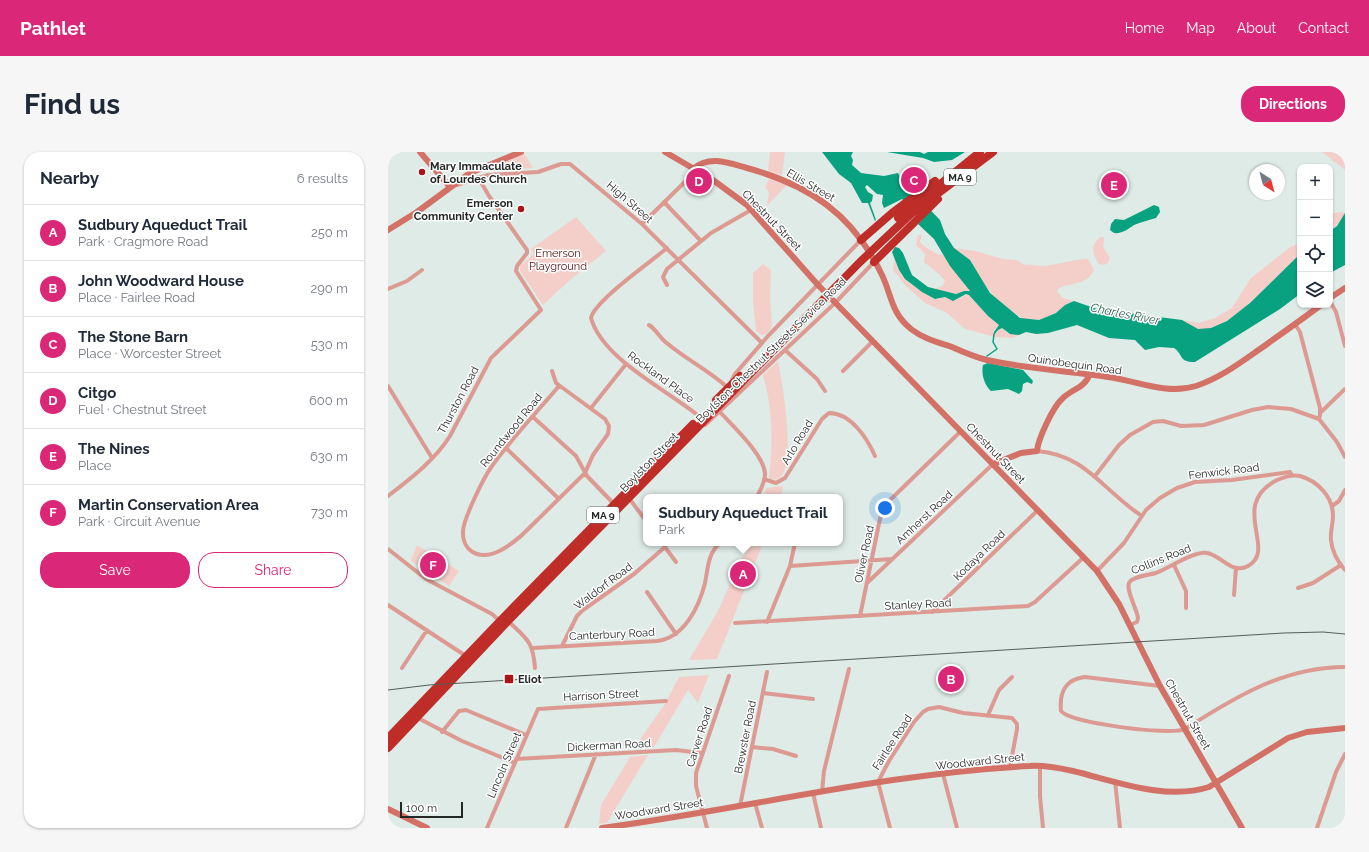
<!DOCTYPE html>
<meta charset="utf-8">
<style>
body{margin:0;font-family:Raleway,sans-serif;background:#f6f6f7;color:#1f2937}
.controls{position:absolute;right:12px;top:12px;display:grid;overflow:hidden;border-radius:8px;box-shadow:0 1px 3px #0004}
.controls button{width:36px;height:36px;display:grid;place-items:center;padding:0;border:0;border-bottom:1px solid #e0e1e3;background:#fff;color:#1f2937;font:20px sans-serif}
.compass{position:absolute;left:861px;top:12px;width:36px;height:36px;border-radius:50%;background:#fff;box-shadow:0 1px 3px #0004;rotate:144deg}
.scale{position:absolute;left:12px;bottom:10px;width:63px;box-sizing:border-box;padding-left:4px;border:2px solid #232826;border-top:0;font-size:11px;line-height:14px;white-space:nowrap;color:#232826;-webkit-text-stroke:3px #fff;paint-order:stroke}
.you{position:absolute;left:497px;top:356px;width:14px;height:14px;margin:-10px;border:3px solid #fff;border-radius:50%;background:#1a73e8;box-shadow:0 0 0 6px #1a73e833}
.badge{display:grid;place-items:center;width:26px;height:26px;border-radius:50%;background:#db2777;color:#fff;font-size:13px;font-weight:700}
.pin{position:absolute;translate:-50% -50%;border:2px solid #fff;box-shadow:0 1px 4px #0006}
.popup{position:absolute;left:255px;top:342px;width:200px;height:52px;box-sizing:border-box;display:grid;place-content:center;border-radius:8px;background:#fff;filter:drop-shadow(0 1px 3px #0005);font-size:13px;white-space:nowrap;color:#747a83}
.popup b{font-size:15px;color:#1f2937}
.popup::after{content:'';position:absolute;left:50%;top:100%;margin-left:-8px;border:8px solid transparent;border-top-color:#fff}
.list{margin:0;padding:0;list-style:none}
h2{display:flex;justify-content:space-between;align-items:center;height:52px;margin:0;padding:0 16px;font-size:17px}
h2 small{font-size:13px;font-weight:400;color:#747a83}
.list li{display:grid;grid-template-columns:26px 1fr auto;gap:12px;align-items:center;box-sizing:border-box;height:56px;padding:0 16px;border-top:1px solid #e0e1e3}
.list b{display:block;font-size:15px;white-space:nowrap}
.list p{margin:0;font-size:13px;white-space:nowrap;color:#747a83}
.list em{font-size:13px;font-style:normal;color:#747a83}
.actions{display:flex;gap:8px;padding:12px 16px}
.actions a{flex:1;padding:9px 0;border:1px solid #db2777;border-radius:16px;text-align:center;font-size:14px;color:#db2777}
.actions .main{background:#db2777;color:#fff}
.icon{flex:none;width:22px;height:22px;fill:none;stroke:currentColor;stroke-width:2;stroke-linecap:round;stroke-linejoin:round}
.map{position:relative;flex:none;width:957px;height:676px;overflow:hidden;border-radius:16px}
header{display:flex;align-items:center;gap:24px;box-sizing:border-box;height:56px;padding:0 20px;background:#db2777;color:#fff}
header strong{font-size:19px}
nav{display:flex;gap:22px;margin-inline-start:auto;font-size:14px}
.intro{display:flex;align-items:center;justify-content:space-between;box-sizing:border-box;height:96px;padding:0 24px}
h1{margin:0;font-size:28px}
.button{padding:10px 18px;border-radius:16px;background:#db2777;color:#fff;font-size:14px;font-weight:700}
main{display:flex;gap:24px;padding:0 24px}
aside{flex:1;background:#fff;border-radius:16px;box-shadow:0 1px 3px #0004}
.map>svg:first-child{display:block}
</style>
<header>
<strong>Pathlet</strong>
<nav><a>Home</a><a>Map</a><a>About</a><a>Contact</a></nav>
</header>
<div class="intro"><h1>Find us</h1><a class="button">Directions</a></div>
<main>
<aside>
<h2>Nearby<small>6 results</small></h2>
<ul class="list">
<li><span class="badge">A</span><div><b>Sudbury Aqueduct Trail</b><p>Park · Cragmore Road</p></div><em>250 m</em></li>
<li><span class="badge">B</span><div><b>John Woodward House</b><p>Place · Fairlee Road</p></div><em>290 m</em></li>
<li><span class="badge">C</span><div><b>The Stone Barn</b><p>Place · Worcester Street</p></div><em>530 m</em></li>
<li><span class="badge">D</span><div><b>Citgo</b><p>Fuel · Chestnut Street</p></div><em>600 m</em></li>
<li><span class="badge">E</span><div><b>The Nines</b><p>Place</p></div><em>630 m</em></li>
<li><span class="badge">F</span><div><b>Martin Conservation Area</b><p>Park · Circuit Avenue</p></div><em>730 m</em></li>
</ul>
<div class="actions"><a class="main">Save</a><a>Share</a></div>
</aside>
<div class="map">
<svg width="957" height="676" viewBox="0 0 957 676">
<rect width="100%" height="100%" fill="#deebe6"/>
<path fill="#f4cfca" d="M382,0H397L394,23L380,19Z
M934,0H957V18Z
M136,1L145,16L94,19Z
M381,27L400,32L371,62L379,53L381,40L377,35Z
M951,60L957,61L952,70L942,79V62Z
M188,65L218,99L182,128L155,153L132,119V114L146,102L143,97Z
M530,83H534L532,90C536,95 546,100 551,103L555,102L582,140L576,139L568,142L547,137L554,134L557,129L552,123L536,110L537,102L528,93Z
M713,85H716L715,95L722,106L720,111L716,113L711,112C704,103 702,92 713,85Z
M912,91V102C892,121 838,184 809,177C804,176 798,171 794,168L811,171L827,166L844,156L863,126L901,96Z
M566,96L587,99L615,107L629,108L636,113C643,112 649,114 655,114C670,113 684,107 700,107L706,117C701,134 680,130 670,137L669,139L675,146L686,149L677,153L668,161L651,168L635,167L609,148L595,131L589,120Z
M506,104C508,109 509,115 511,119C519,133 537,141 550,147L557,145L565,149L580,142C592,151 599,164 611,173L606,178V183L610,178L614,176L619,181L631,183L625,186L607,185L577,177L559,161L537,151L518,134L505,118Z
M375,112L383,118L382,146L384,175L378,182L373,183L368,179L365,150V121Z
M390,209C393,223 415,341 381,326C385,290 385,258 375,223Z
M395,334L393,345H374L379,336Z
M363,391H375L329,507L301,508L330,459L354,405L358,401Z
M29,393L71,419L61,434L23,409Z
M321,523L310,551L300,538L266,595L253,596V586L277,552L291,525Z
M260,603L219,671L211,672L213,653L242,605Z"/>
<path fill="#08a280" d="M434,0H465L463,4L465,8L464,13L473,21L496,24L510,21L517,35L522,37L552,68L557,82L566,96L582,108L602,141L632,166L651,168L668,161L677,153L686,149L709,157L794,168L810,177L823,176L839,169L862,151L912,102V142L892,157L807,210C790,210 796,203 786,196L771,195L757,198L747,188L721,186L689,173L660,181L648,182L638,180L631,183L622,182L614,176L610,178L606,183V180L611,173L600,164L581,143L578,142L565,149L557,145L547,147L534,140L517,127L511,118L504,100L507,95L511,96L515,101L524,123L540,135L568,142L576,139H582L562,114L546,87L530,72L535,67L514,47L496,56L494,51L495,43L489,42L479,33L477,35L480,40L485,43L484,49L482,51L488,68L487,69L480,51H474L463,31L451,22Z
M499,0H532L536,2L540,0H577L564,8L546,10L535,6Z
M766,53L771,55L772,60L768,66C761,68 753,70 746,73C740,77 734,82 726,81L722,78L723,72L727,67L736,68Z
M957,61V113L942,121V79L949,74Z
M600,211L635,218L645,229L644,232L639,230L635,232L634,239L631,242L620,237L603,239C596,233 593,221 595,213Z"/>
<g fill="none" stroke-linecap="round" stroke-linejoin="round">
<path stroke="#08a280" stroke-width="1.5" d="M599,204L609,197L605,190L606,182"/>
<path stroke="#dd9a92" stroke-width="4" d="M69,33L100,23L150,20L173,12H182L254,72L374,191
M276,50L313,89
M254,72L309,18
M279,96C264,109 206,149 203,166C215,208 280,238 312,265
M279,133L275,125L279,117L323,81L363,58
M0,137L19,129L34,118
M942,149L948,160L957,194
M907,172L912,180L932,256V263L931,267
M261,173C270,179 272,187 280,192C299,208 322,219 340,236L347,222L380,184L473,88
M397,198L429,227L437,239
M164,219L168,231L217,267L221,274L220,282L205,303L197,321L133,384C122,393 105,407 89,402C80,399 75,391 75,381C74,369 96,325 104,314C124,286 149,260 171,234
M455,219L485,189
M0,234L44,306
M203,256L238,212
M332,260C345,274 375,302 377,321C378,329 372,338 369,345
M932,261L957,237
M145,265L188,304L199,324L226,352
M317,273L447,151L486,110
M118,296L170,346
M649,299C699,303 715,339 754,364
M707,324L731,293L742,283L765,270L775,269L793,274L816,273L864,258L880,255L903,257L931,267L949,290L957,305
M376,327L388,331L397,326L434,267L441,261C463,261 479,286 487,304
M0,344C22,327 47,308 62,284L103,206L153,158L128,119L129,114L139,101V98L101,44L90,25
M241,346L258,369
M944,354L951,349L957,338
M274,391L288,410
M0,397L38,427L104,462L112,469
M786,413L798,439V456
M402,414L504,407
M709,419L736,391L758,358L772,346L789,336L807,330L844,328L902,320L904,323
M479,431L605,312
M910,436L925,431L953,413
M259,440L288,482
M846,443L848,416
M0,453L78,504
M544,460L650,358
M472,464L493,362L497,353L573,279
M120,469C139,487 145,489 147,516
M379,470L402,414L407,391
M347,471L640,454L647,450L696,405
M742,473L749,470L750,466C749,457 738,439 741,431C744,424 761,423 768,421C781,416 806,399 819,401C833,403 844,423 860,414C890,398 840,353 889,328C896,325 904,322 912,324C930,329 945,345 945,364C945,372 942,380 943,388C944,399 949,409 957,418
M174,494L189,464L195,458L246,422L277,395
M145,496L269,489C296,486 311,455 317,431C320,416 320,401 332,391
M14,516L39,478
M772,534L697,525C678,527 671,540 673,559C681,571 783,584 797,577C847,545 896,515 957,515
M375,541L425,547
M600,563L611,538L624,525
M28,565L74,589L127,611
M54,580L71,559L78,558L138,583
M364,595L385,597L408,604
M128,607L288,598L314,601
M652,614V644L655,676
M555,622L569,676
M727,629L732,676
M434,640L436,619L461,517
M425,641L433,676
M367,651L374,676
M352,654L379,520
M99,676L150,557L278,549
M178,676L208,602
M319,676L308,634V621L341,524
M502,676L490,630L501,609L526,570L535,560L540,557L551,555L575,561L624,566L629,572V577L622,615
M929,676L948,620L957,602"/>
<path stroke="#d37167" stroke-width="6" d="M32,0L62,35
M277,0L325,28L359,53L430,133L709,419L731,452L772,534L854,676
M306,16C322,3 341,11 359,16C421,33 465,62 494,123C504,144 503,161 523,177C536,187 549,190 564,195C575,200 587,205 599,208C639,217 680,219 720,225C750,229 778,243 808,234C832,226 852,211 872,197C893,182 913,168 933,153
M0,78L29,60L82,21L133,0
M942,146L957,136
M605,312L633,301L649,299C650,287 665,255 674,247C682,238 698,235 701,223
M0,657L39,676
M214,676C357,657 498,621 642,614C656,613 671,616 685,619C727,629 778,649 821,635L900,586L919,580L957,576"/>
<path stroke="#bf2d29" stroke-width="8" d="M510,66L592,0
M473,88L504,61L547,29
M486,110L550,47
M328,248L352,224
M0,586L112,469L305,272
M0,596L120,469L472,110L524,61L605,0"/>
<path stroke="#565d5a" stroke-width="1" d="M0,538L41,533L896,481L935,480L957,482"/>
</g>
<g fill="#a81417" stroke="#fff" stroke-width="1.5">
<circle cx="34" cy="20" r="4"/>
<circle cx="133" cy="57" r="4"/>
<rect x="116" y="522" width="10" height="10" rx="2"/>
</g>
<g text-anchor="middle" stroke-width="3" stroke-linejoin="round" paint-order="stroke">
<g fill="#fff" stroke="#656867" stroke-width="1">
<rect x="556" y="17" width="32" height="16" rx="3"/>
<rect x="199" y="355" width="32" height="16" rx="3"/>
</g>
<g font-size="10" font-weight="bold" fill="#232826">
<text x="572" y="29">MA 9</text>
<text x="215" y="367">MA 9</text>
</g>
<g font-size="11" font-weight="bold" fill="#232826" stroke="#fff" text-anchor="start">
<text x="42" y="18">Mary Immaculate<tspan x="42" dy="13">of Lourdes Church</tspan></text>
<text x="125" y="55" text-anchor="end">Emerson<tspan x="125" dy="13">Community Center</tspan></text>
<text x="130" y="531">Eliot</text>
</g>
<g font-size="11" fill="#232826" stroke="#fff">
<text transform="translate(423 33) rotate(30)" y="4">Ellis Street</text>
<text transform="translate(242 50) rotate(41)" y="4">High Street</text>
<text transform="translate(384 68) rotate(46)" y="4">Chestnut Street</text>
<text transform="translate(383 198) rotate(-44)" y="4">Boylston-Chestnut Streets Service Road</text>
<text transform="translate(687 212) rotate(8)" y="4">Quinobequin Road</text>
<text transform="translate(273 225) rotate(36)" y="4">Rockland Place</text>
<text transform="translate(70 248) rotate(-62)" y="4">Thurston Road</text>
<text transform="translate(123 278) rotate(-51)" y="4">Roundwood Road</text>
<text transform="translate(409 290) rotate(-59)" y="4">Arlo Road</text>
<text transform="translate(608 301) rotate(46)" y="4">Chestnut Street</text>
<text transform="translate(261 310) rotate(-46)" y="4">Boylston Street</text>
<text transform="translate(836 319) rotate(-7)" y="4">Fenwick Road</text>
<text transform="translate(536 365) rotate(-43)" y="4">Amherst Road</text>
<text transform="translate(476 402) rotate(-78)" y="4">Oliver Road</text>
<text transform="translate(591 403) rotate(-44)" y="4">Kodaya Road</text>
<text transform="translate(773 407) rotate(-22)" y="4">Collins Road</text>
<text transform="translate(215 434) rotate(-37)" y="4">Waldorf Road</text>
<text transform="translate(530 452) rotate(-3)" y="4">Stanley Road</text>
<text transform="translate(224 482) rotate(-3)" y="4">Canterbury Road</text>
<text transform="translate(213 543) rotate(-3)" y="4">Harrison Street</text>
<text transform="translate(800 562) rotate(60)" y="4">Chestnut Street</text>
<text transform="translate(311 585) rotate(-72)" y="4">Carver Road</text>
<text transform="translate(357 585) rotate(-79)" y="4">Brewster Road</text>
<text transform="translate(504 590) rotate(-57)" y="4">Fairlee Road</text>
<text transform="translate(221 593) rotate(-3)" y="4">Dickerman Road</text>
<text transform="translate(592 609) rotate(-6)" y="4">Woodward Street</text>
<text transform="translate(116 613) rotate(-67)" y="4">Lincoln Street</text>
<text transform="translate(271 657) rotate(-9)" y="4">Woodward Street</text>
</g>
<g font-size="11" fill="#4f120f" stroke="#fff">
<text x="170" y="105">Emerson<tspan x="170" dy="13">Playground</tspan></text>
</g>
<g font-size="12" font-style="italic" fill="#2e6151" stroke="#fff">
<text transform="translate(737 162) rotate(11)" y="4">Charles River</text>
</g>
</g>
</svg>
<div class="controls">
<button>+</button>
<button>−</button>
<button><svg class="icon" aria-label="locate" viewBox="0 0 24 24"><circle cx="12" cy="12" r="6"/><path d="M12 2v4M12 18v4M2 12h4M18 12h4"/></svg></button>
<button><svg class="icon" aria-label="layers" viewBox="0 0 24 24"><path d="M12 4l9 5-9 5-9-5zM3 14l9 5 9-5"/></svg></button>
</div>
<svg class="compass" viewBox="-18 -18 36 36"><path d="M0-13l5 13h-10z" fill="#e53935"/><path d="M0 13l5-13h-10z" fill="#747a83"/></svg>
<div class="scale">100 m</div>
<div class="you"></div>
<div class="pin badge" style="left:355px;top:422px">A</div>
<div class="popup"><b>Sudbury Aqueduct Trail</b>Park</div>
<div class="pin badge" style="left:563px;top:527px">B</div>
<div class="pin badge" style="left:526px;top:28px">C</div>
<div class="pin badge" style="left:311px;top:29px">D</div>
<div class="pin badge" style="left:726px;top:33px">E</div>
<div class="pin badge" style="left:45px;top:413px">F</div>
</div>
</main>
